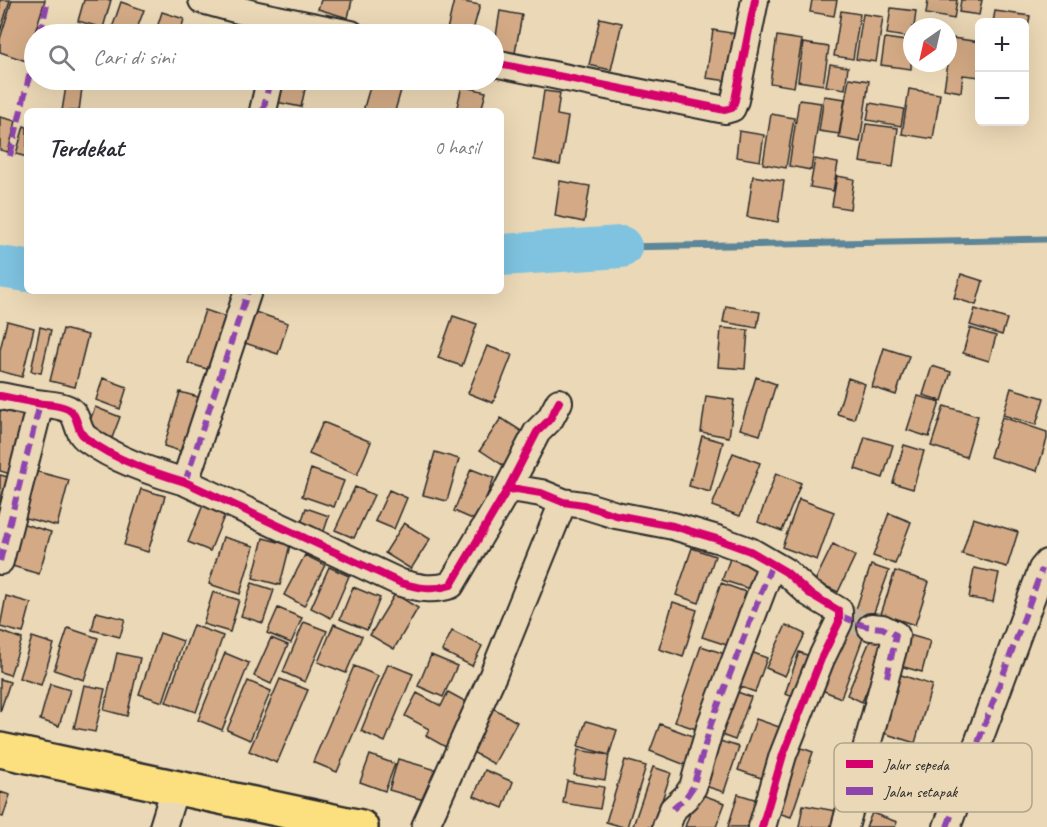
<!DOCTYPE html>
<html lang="id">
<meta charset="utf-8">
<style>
body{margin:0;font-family:Caveat,sans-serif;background:#f7f7f7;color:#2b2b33}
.controls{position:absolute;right:18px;top:18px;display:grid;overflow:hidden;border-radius:9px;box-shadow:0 6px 24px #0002}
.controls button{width:54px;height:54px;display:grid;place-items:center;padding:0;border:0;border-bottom:2px solid #e1e1e2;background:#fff;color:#2b2b33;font:30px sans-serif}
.compass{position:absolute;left:903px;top:18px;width:54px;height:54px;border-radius:50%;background:#fff;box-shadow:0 6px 24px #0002;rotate:214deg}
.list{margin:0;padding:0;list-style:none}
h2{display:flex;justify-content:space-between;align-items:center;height:78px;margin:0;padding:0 24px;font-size:26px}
h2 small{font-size:20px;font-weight:400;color:#7c7c81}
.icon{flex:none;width:33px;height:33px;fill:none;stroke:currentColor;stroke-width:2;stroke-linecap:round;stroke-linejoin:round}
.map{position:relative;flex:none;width:1047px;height:827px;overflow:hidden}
.search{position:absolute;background:#fff;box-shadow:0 6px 24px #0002;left:24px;top:24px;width:480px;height:66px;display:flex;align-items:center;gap:15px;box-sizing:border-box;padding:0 21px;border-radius:33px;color:#7c7c81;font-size:22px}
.panel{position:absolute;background:#fff;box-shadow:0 6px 24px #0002;left:24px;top:108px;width:480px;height:186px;border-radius:9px}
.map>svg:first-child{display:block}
</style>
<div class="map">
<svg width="1047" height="827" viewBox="0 0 1047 827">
<rect width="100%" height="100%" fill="#ebd8b6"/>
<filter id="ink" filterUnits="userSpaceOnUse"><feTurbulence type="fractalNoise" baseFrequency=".0167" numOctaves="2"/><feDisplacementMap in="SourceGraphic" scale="12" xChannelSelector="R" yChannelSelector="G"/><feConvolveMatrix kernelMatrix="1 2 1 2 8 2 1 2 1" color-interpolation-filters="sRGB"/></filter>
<g filter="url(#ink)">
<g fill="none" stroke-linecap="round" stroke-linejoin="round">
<path stroke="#5d8698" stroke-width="7" d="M621,247L1047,239"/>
<path stroke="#7fc3e0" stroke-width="42" d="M501,255L621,247
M0,267L27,271"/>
</g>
<path fill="#d3aa85" stroke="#2b2b2b" stroke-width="1.5" d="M0,0H10L0,32Z
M12,0H45L26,61L0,52V39Z
M84,0H111L103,28L78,21Z
M321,0H352L348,18L318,9Z
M454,0L480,5L472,34H446Z
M812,0H837L834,16L810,12Z
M928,0H957L954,19L926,14Z
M961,0H982L979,15L959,12Z
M121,2L144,10L135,34H110Z
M891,8L916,11L914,27H912V38L887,34Z
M500,11L522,15L515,53L494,49Z
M841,11L860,14L853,59L834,56Z
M995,11L1030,16L1024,51V22H993Z
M162,12L184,19L180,34H155Z
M863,14L883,17L876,62L856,59Z
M600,18L622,23L611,70L589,65Z
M83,26L102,32L101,34H80Z
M713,30L743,35L736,82L706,78Z
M777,36L802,40L794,87L770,83Z
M885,38L912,42L911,69L881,65Z
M952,38L980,42V77L963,75L961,92L944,89Z
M803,43L829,47L823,85L798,81Z
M830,64L848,67L845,89L826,86Z
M849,78L869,81L860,142L839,138Z
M67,80H83L79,111H62Z
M275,80H307L301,107L271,101Z
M372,80H404L395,111H363Z
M462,86L486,92L481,111H456Z
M909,89L940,94L933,139L902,134Z
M544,91L560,93L557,115L568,117L560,165L534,160Z
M824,96L845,99L839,134L819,131Z
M799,100L821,103L811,170L789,166Z
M870,103L904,109L901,126L867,120Z
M771,114L794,118L786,168L763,164Z
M0,117L16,121L8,152L0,150Z
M866,124L898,128L893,167L860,162Z
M24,126L27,127V157L16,154Z
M739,131L764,135L760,161L736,157Z
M815,159L838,163L833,191L810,187Z
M753,176L784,181L778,222L747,217Z
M837,176L854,179L850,209L832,206Z
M560,181L590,186L584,222L555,216Z
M961,274L983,281L976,305L954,298Z
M726,306L760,312L757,328L723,322Z
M975,309L1007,319L1002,335L970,325Z
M205,310L229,318L213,371L188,363Z
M255,312L288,323L278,354L245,343Z
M453,316L477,324L462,366L438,358Z
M7,321L34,328L22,377L0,371V350Z
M40,327L51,330L41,373L31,371Z
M721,328L748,330L745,369L718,367Z
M970,328L996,336L989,361L963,353Z
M63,329L88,335L75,387L50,381Z
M487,346L512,355L493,403L468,393Z
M884,348L909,356L896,395L872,387Z
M932,366L951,372L942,401L923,395Z
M756,377L776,384L760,435L740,429Z
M103,378L127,387L120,409L96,400Z
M848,378L865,384L854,419L837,414Z
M1011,388L1044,398L1036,425L1003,415Z
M180,392L202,398L186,453L164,446Z
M706,396L734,400L729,437L701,432Z
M918,396L940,402L929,437L907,430Z
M944,406L978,416L966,457L931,446Z
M95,407L120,417L112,438L87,429Z
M0,410L32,418L18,476L0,471Z
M1002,417L1047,432V439L1037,471L990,457Z
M501,418L529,436L507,468L480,450Z
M323,422L371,442L357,475L309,454Z
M702,436L723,442L710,492L689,486Z
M865,437L893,445L883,478L855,469Z
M904,445L924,451L913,489L893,483Z
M435,452L459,459L447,501L423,495Z
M733,453L760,463L740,516L712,506Z
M27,469L69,480L57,526L14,515Z
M311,469L344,481L334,507L302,496Z
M471,469L494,478L477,521L454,511Z
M776,473L801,483L782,531L758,522Z
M0,475L13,478L0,531Z
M355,487L374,495L354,538L335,530Z
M141,489L165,496L148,552L124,545Z
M389,490L407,498L394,529L375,521Z
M799,499L834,512L817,560L782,547Z
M203,505L225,514L210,551L188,542Z
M306,508L329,516L322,537L299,529Z
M889,513L911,522L895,564L873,556Z
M973,518L1018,532L1007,567L962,554Z
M21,523L51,532L39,574L9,565Z
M404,523L430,539L411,569L385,553Z
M223,537L254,546L240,594L209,584Z
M263,538L290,545L280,585L253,578Z
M833,544L855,556L838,592L815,581Z
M692,548L715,556L699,603L676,595Z
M305,555L325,565L304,606L284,595Z
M731,556L764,567L756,591L722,580Z
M871,565L889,571L873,615L856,609Z
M329,567L349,576L331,618L311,608Z
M974,568L999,573L993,602L969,598Z
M895,571L929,582L915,625L881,614Z
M252,583L274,590L263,623L241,616Z
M721,583L754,595L736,648L702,637Z
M353,587L380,598L367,630L340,619Z
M213,592L239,600L230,632L203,624Z
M395,594L418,608L394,649L370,635Z
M6,596L31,603L23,633L0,627Z
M673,602L697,610L683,657L659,649Z
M278,608L302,618L291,643L267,633Z
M96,612L125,619L120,637L92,630Z
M304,622L327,631L305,682L283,672Z
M334,624L362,636L346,673L318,662Z
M193,625L223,636L196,712L166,702Z
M786,625L805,634L785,676L766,668Z
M841,626L864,635L841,698L817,688Z
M68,628L98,638L84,680L54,670Z
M0,631L22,639L10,675L0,672Z
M452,631L482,646L472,666L442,651Z
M160,633L183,641L163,702L139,694Z
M902,633L930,641L922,672L893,664Z
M872,636L887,643L862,702L847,695Z
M32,637L54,644L41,685L19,678Z
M271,638L288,645L271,684L254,676Z
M701,646L728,655L702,731L675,722Z
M746,650L767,658L755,692L733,684Z
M799,652L812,657L798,698L785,694Z
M117,653L140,658L127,716L104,710Z
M225,653L249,663L222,730L198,720Z
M431,655L457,666L443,697L418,686Z
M388,664L413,674L385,742L361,731Z
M354,666L378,676L337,772L313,762Z
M895,673L932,685L915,743L877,731Z
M0,679L10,682L0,712Z
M280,679L308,690L277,763L249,751Z
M248,681L271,691L250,740L227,730Z
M50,684L70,690L59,726L40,720Z
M84,685L105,689L95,732L74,728Z
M732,690L751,697L735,740L716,733Z
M448,692L474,706L451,750L426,736L429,729L405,716L417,693L441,706Z
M493,708L517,722L494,764L469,750Z
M756,719L788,730L770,781L738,770Z
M586,721L617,730L609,755L578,746Z
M660,724L703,740L693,768L650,751Z
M720,741L739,747L724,792L705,786Z
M796,746L813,752L791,817L775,812Z
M578,750L609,755L605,780L574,775Z
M370,755L395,764L385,791L360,782Z
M398,759L440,771L431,802L389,790Z
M625,760L646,766L627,827H623L606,822Z
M653,767L671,773L653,827H636L633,826Z
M485,770L513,782L503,808L474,796Z
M567,781L604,787L600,809L563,803Z
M0,792L10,795L3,817L0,816Z
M697,793L725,803L716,827H685Z
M738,794L761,801L753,827H728Z
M803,805L836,811L833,827H799Z
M872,813L897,822L895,827H866Z"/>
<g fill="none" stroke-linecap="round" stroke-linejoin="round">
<path stroke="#c5b59a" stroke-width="26" stroke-dasharray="26 13" stroke-linecap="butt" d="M841,616L871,627"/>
<defs>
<path id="street" d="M202,0L257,15L351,34
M494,63L725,110L732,108L735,100L755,0
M263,111L270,80
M0,396C12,398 24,401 37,403C48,405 58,404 68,409C80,416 75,431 87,439C115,460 152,472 185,482L401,583C419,588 433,591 451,585L507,490L537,432L550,419L559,402
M185,482L248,291
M507,490L517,489L541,493L563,502L584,505L616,515L673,526L717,539L750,551L786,572L809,593L839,611V622L821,659L783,755L762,827
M0,561L40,404
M163,827L175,788
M425,827L493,675L563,502
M666,827L673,809L686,797L693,787L711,724L772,564
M845,827L895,642L896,635L882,628L871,627
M947,827L1042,569L1047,563"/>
<path id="highway" d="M0,750L361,827"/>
</defs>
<use href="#street" stroke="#2b2b2b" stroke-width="30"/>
<use href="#highway" stroke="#2b2b2b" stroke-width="38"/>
<use href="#street" stroke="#ebd8b6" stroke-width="26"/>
<use href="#highway" stroke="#fce080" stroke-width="33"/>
<path stroke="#8e44ad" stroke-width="6" stroke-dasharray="12 6" stroke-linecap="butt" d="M40,34L48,0
M281,34L284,21
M263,111L270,80
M10,156L34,56
M185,482L248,291
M0,561L40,404
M841,616L865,626L882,628L896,635L887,677
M673,809L686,797L693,787L711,724L772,564
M947,827L1042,569"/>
<defs>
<path id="cycleway" d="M494,63L725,110L732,108L735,100L755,0
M0,396C12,398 24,401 37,403C48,405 58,404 68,409C80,416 75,431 87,439C115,460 152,472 185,482L401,583C419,588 433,591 451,585L507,490L537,432L550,419L559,402
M507,490L517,489L541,493L563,502L584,505L616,515L673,526L717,539L750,551L786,572L809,593L839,611V622L821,659L783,755L762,827"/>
</defs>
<use href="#cycleway" stroke="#ebd8b6" stroke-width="11"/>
<use href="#cycleway" stroke="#d6006c" stroke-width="8"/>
</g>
</g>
<rect x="834" y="743" width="198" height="69" rx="9" fill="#ebd8b6" stroke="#b1a48c" stroke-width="1.5"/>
<rect x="846" y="760" width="27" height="8" fill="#d6006c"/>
<rect x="846" y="787" width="27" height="8" fill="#8e44ad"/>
<g font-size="16" fill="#2b2b2b">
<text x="884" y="770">Jalur sepeda</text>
<text x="884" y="797">Jalan setapak</text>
</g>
</svg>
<div class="controls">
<button>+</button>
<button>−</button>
</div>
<svg class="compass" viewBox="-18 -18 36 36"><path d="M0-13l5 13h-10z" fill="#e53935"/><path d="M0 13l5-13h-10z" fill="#7c7c81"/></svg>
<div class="search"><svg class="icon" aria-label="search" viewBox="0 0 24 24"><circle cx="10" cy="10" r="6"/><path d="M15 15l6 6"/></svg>Cari di sini</div>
<section class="panel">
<h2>Terdekat<small>0 hasil</small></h2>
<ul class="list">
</ul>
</section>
</div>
